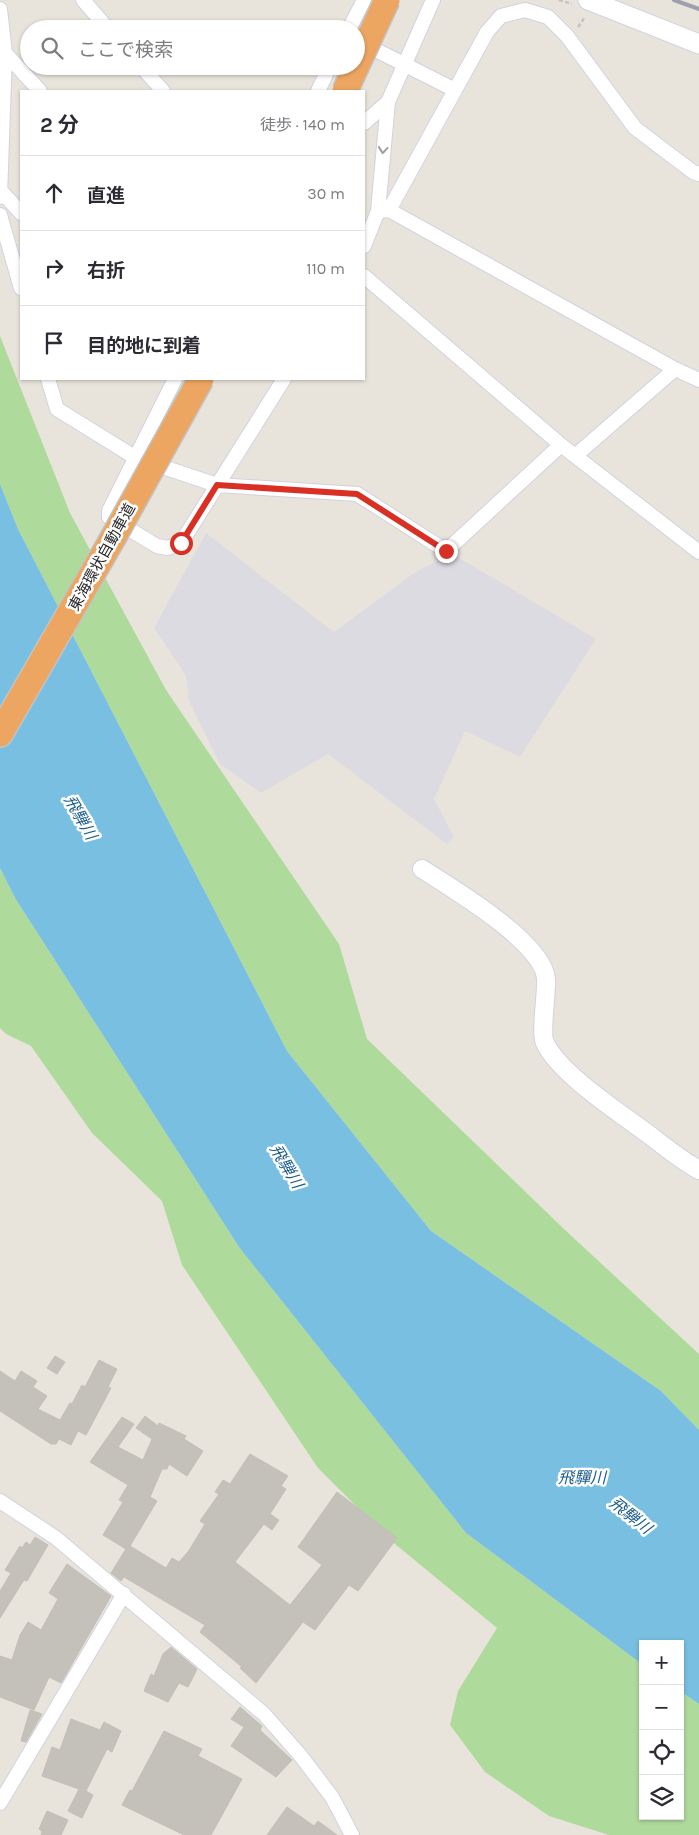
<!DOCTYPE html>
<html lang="ja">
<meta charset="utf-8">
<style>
body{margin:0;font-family:Karla,"Noto Sans JP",sans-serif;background:#f2f2f3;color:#2b2b33}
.controls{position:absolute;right:15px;bottom:15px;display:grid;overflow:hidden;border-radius:0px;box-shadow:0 1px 4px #0004}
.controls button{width:45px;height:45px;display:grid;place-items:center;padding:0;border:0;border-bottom:1px solid #e1e1e2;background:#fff;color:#2b2b33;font:25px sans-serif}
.stop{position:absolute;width:15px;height:15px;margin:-11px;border:4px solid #d93025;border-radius:50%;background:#fff}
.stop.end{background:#d93025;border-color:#fff;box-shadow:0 1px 5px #0008}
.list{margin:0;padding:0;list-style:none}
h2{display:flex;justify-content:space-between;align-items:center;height:65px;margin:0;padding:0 20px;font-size:21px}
h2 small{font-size:16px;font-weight:400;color:#7c7c81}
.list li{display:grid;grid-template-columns:32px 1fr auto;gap:15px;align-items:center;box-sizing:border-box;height:75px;padding:0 20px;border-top:1px solid #e1e1e2}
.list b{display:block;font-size:19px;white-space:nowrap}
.list em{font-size:16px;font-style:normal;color:#7c7c81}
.icon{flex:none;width:28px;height:28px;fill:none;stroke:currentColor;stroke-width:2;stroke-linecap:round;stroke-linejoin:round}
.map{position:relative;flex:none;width:699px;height:1835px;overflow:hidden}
.search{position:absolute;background:#fff;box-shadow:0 1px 4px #0004;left:20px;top:20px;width:345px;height:55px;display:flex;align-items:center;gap:12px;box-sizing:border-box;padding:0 18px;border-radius:28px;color:#7c7c81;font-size:19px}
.panel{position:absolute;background:#fff;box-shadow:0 1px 4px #0004;left:20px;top:90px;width:345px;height:290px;border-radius:0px}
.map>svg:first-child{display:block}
</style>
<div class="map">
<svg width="699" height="1835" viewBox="0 0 699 1835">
<rect width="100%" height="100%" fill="#e9e4db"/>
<path fill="#dddbe2" d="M206,533L334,632L417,571L453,554L596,639L520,757L465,731L434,799L454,837L447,844L328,754L261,793L220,764L189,701L186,676L154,628Z"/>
<path fill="#aeda9c" d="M0,336L70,513L166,690L339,944L367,1039L565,1230L699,1354V1430L661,1391L431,1231L287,1051L18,529L0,484Z
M0,868L15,898L239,1247L466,1533L643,1665V1816H680V1691L699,1704V1835H609L549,1816L485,1772L450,1725L458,1691L497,1628L389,1539L318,1468L182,1265L162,1201L92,1133L31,1046L6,1034L0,1028Z"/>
<path fill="#78bfe1" d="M0,484L18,529L287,1051L431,1231L661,1391L699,1430V1704L680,1691V1644H643V1665L466,1533L239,1247L15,898L0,868Z"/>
<path fill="#c4c0ba" stroke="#c4bfb5" d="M55,1356L65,1362L57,1374L47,1368Z
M99,1360L117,1369L108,1387L111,1388L86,1435L78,1431L71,1445L59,1439L56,1444H51L0,1411V1371L15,1381L21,1371L37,1381L33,1387L47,1396L38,1409L60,1420L70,1403L72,1404L82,1385L85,1387Z
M145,1416L158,1426L159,1423L180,1433L186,1436L184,1439L203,1451L187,1476L169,1464L167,1469H162L150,1497L157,1501L130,1546L166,1568L172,1558L179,1562L188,1552L205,1524L200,1521L219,1494L215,1492L223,1480L230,1484L250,1454L288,1476L281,1486L286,1489L270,1514L279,1520L272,1530L264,1524L235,1562L290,1605L322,1565L298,1547L337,1492L397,1538L358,1591L349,1585L315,1630L303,1622L256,1683L240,1668L242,1667L200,1632L205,1625L124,1577L121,1581L111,1573L126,1549L103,1535L123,1502L119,1500L128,1485L90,1462L122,1417L134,1424L118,1447L143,1460L152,1439L136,1428Z
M35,1537L48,1545L27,1581L24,1580L0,1618V1591L11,1573L5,1570L20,1546L22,1548L26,1542L30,1545Z
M67,1564L111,1596L61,1683L49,1677L34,1710L0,1697V1656L12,1660L20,1635L28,1622L41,1630L58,1599L49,1593Z
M171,1647L197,1669L188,1687L179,1683L168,1702L144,1691L151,1674L154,1676L163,1654Z
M240,1707L262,1726L260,1730L292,1760L276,1777L231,1746L244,1727L231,1719Z
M30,1710L42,1714L26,1742L21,1741Z
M71,1719L100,1730L104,1722L121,1731L112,1752L107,1749L86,1791L93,1795L82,1818L68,1811L79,1789L42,1776L52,1747L60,1750Z
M164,1731L202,1749L198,1756L242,1779L211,1835H184L122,1805L130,1790L132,1791Z
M287,1807L314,1826L318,1821L337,1835H267Z
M47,1811L68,1820L61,1835H41L42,1831L39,1829Z"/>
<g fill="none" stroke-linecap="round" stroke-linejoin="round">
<defs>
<path id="minor" d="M83,0L108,29
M0,9L5,53L0,197
M349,29L364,0
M362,43L455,90
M5,53L40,91
M141,66L163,91
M318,91L330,66
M364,123L388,102
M0,190L21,213
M389,210L675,369L699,380
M378,211L389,210L487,32L501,16L525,10L548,17L567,36L635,128L693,172L699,174
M0,215L21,288
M364,246L378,211L388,102L433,0
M364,276L561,445L699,552
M48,379L57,409L136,458L217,485L357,494L446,551L561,445
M175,379L109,511V517L157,546L168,548L181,543L284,379
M575,456L675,369
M0,1501L56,1538L264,1714L300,1755L332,1797L352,1835
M0,1803L124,1594"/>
<path id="tertiary" d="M422,869C452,888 544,943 546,979C547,994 540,1033 545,1043C560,1074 616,1110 644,1131C662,1144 679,1159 699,1170"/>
<path id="secondary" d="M588,0L699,44"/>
<path id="motorway" d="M0,734L113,538"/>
</defs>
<use href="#minor" stroke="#d0d2df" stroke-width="16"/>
<use href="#tertiary" stroke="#d0d2df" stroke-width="20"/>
<use href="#secondary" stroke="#d0d2df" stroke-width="21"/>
<use href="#motorway" stroke="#c3c3c3" stroke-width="28"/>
<path stroke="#c3c3c3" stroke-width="2.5" stroke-dasharray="4 2.5" stroke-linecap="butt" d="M559,0L572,4
M578,27L585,17"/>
<use href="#minor" stroke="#fff" stroke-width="14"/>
<use href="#tertiary" stroke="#fff" stroke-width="18"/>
<use href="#secondary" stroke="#fff" stroke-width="19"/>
<use href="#motorway" stroke="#eda662" stroke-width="25"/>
<path stroke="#9ea0b0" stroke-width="4" d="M674,0L699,9"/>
<defs>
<path id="motorway-bridge" d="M345,91L387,0
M113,538L201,379"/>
</defs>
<use href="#motorway-bridge" stroke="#c3c3c3" stroke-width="28" stroke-linecap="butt"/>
<use href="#motorway-bridge" stroke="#eda662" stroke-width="25"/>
</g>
<defs><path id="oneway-chevron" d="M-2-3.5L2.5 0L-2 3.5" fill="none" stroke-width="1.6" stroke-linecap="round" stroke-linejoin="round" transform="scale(1.25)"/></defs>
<use stroke="#9e9e9e" href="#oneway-chevron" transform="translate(383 150) rotate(95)"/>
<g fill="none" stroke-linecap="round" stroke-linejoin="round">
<path stroke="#d93025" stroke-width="6" d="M181,543L217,485L357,494L446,551"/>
</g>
<g text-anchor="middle" stroke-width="5" stroke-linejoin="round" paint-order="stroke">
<g font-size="15" fill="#282828" stroke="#fff">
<text transform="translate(102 557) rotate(-61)" y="5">東海環状自動車道</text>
</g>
<g font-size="16" font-style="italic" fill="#1b5c89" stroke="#fff">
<text transform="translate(81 817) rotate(60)" y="6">飛騨川</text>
<text transform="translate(287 1166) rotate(59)" y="6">飛騨川</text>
<text x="582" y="1483">飛驒川</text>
<text transform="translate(631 1515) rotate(38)" y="6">飛騨川</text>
</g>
</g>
</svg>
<div class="controls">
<button>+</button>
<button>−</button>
<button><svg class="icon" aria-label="locate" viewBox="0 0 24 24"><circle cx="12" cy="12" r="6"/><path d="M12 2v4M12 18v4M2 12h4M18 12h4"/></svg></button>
<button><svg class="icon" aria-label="layers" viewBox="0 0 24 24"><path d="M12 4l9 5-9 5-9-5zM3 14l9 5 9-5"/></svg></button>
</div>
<div class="stop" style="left:181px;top:543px"></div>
<div class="stop end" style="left:446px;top:551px"></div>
<div class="search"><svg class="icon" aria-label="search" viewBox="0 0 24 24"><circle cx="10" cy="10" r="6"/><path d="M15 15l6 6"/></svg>ここで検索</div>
<section class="panel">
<h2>2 分<small>徒歩 · 140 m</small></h2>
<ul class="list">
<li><svg class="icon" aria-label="ahead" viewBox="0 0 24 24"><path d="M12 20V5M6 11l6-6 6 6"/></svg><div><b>直進</b></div><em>30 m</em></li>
<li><svg class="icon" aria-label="right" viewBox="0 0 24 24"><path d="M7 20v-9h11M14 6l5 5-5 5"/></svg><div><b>右折</b></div><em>110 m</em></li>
<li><svg class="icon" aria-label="arrive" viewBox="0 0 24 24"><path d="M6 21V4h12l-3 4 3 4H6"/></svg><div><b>目的地に到着</b></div></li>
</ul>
</section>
</div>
